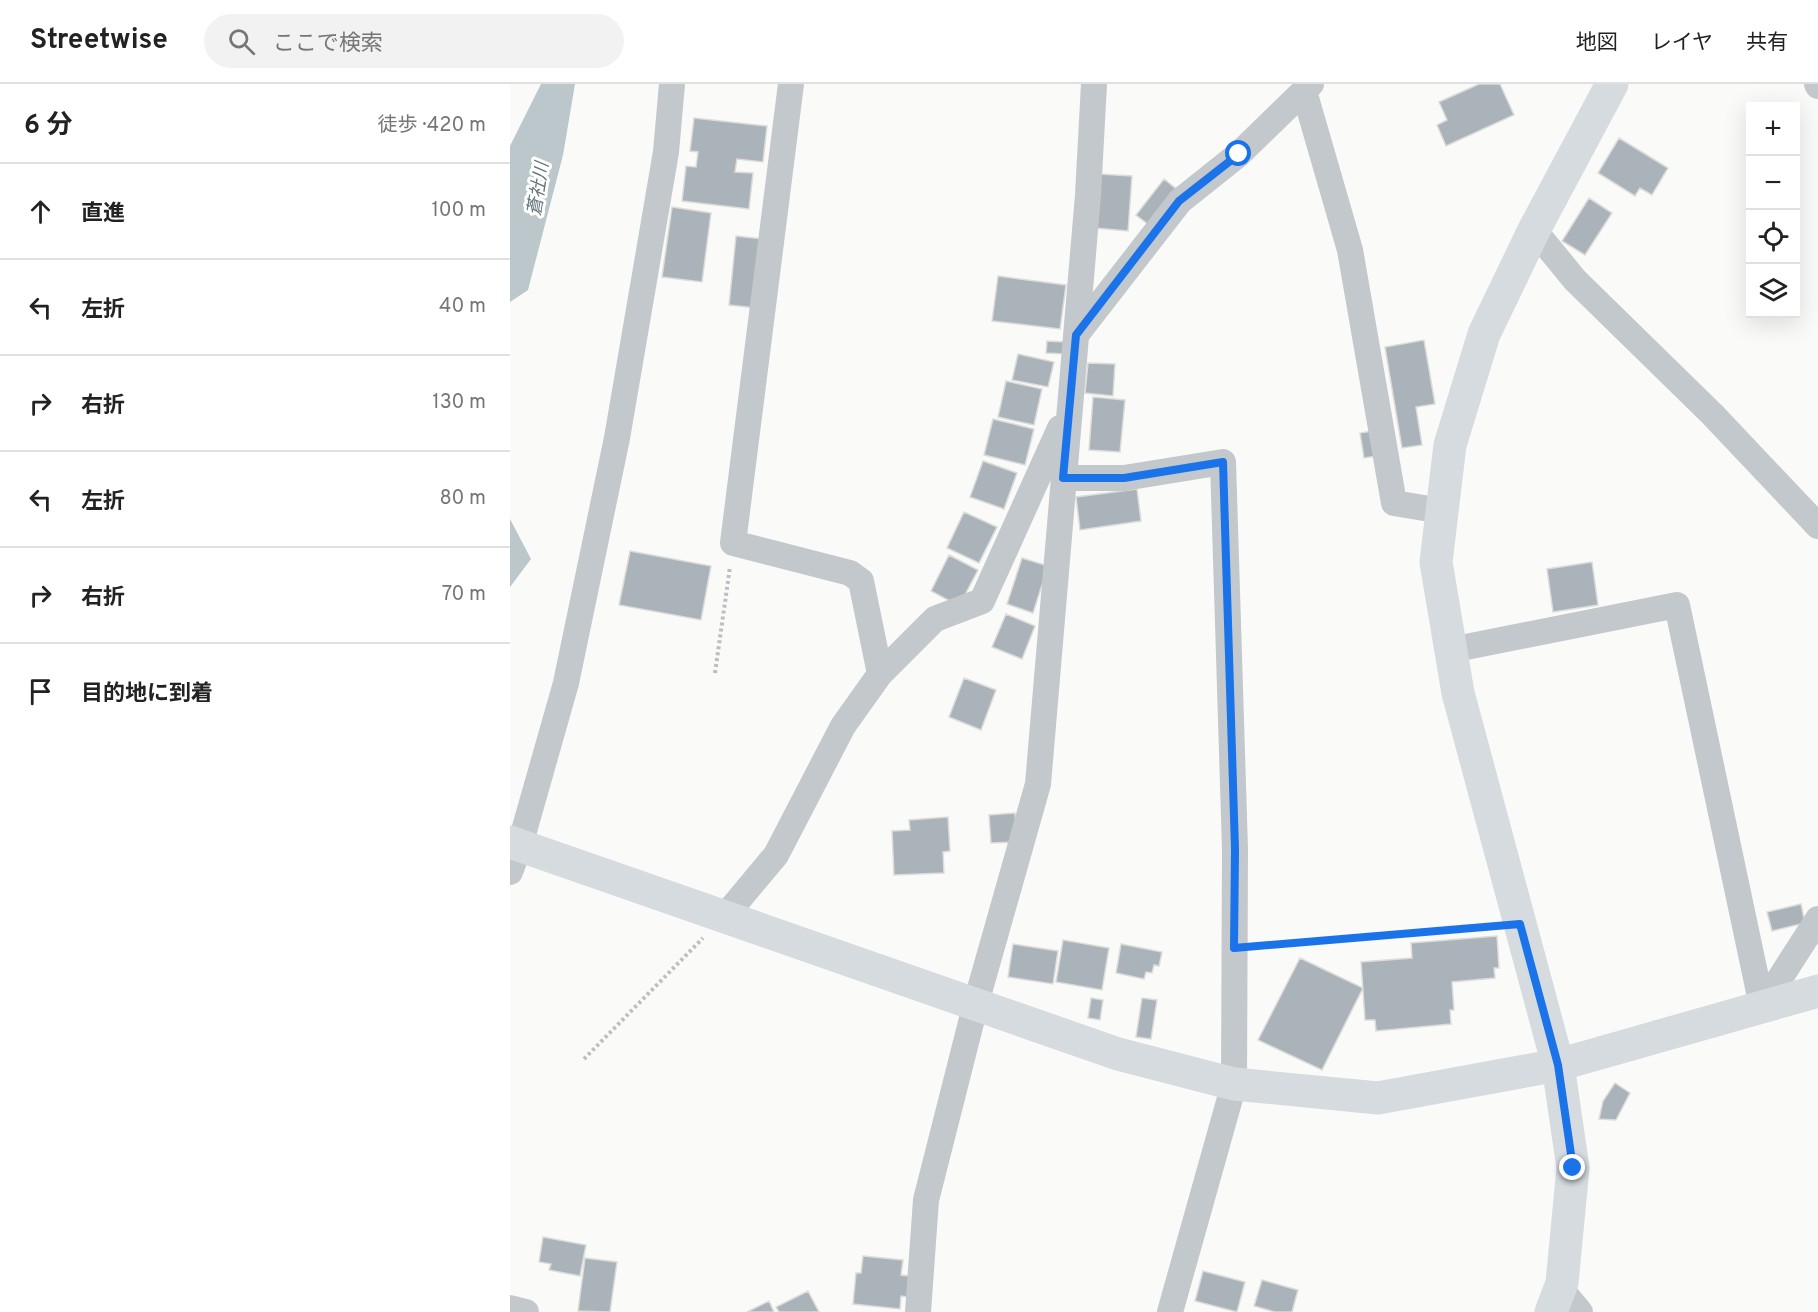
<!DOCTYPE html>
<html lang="ja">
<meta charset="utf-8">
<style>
body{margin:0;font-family:Overpass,"Noto Sans JP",sans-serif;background:#f2f2f2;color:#222}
.controls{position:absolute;right:18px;top:18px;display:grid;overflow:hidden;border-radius:0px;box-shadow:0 6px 24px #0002}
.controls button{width:54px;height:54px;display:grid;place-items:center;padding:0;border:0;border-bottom:2px solid #e0e0e0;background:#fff;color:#222;font:30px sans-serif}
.stop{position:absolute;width:18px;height:18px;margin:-14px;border:4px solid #1a73e8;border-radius:50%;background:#fff}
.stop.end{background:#1a73e8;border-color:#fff;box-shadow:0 2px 6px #0008}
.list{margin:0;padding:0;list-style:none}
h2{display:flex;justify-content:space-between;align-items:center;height:78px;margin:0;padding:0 24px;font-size:26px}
h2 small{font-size:20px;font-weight:400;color:#767676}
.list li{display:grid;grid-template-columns:39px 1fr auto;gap:18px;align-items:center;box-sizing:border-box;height:96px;padding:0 24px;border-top:2px solid #e0e0e0}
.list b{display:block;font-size:22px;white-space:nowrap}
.list em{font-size:20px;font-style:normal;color:#767676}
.icon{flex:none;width:33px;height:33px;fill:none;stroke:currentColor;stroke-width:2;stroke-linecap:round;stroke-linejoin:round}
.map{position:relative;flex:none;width:1308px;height:1228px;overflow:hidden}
header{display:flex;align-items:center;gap:36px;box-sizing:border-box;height:84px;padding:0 30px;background:#fff;border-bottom:2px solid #e0e0e0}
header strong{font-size:28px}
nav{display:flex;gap:33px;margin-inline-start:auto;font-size:21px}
.search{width:420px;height:54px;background:#f2f2f2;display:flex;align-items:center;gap:15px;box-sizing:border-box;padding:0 21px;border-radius:33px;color:#767676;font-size:22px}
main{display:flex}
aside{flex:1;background:#fff}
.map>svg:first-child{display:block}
</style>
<header>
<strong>Streetwise</strong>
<div class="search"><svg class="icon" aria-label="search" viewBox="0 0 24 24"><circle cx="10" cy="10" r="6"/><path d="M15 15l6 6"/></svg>ここで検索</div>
<nav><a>地図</a><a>レイヤ</a><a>共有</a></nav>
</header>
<main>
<aside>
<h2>6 分<small>徒歩 · 420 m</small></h2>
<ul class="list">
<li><svg class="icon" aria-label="ahead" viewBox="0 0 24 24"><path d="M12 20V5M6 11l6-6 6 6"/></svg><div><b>直進</b></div><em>100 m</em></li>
<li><svg class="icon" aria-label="left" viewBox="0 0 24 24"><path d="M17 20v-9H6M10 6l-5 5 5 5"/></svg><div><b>左折</b></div><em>40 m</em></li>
<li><svg class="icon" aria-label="right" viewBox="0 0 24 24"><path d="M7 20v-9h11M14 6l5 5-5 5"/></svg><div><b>右折</b></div><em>130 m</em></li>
<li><svg class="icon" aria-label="left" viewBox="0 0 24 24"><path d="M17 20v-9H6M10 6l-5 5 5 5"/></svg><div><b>左折</b></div><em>80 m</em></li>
<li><svg class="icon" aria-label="right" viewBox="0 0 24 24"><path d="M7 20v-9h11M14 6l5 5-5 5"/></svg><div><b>右折</b></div><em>70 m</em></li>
<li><svg class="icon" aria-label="arrive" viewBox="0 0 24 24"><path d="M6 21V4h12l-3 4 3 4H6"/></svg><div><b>目的地に到着</b></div></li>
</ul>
</aside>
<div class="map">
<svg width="1308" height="1228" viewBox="0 0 1308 1228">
<rect width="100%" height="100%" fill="#fafaf8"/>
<path fill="#bbc7cb" d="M31,0H65L53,71L18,206L0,218V62Z
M0,435L21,475L0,503Z"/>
<path fill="#aab3b9" stroke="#dcdcda" stroke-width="1.5" d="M969,0H990L1004,31L936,62L927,41L937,36L929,18Z
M184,34L257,42L253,78L227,75L225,88L243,89L239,125L172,117L176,82L186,83L188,68L180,67Z
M1109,54L1158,84L1142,111L1130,104L1125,112L1088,89Z
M589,90L622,92L618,147L585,144Z
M654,95L670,108L643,144L626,131Z
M1079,114L1102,129L1075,171L1052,157Z
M162,123L201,129L192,198L152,193Z
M226,152L253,155L246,224L219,221Z
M488,192L556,201L550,245L482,237Z
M914,256L925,320L906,323L912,361L892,364L875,263Z
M537,257L555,258L554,270L536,269Z
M508,270L544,278L538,303L502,296Z
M578,279L605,280L603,312L575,309Z
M496,297L532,305L524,341L488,333Z
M583,313L615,316L610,368L579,366Z
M483,335L524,345L515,381L474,371Z
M869,346L873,371L854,374L850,349Z
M473,377L507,389L494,425L460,413Z
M627,405L631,437L570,446L566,413Z
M454,428L487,443L469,479L437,464Z
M120,467L201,482L191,536L109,521Z
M439,471L468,486L449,522L421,507Z
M512,474L538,482L523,529L497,520Z
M1082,478L1088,521L1043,528L1037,485Z
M496,530L525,542L512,575L482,563Z
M454,594L486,606L471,646L439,633Z
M505,729L507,758L481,759L479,731Z
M438,733L440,767L433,768L434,789L384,791L382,747L400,746L399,736Z
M1291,820L1295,839L1262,847L1257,828Z
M987,852L989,884H984L985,894L942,898L944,926H940L941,940L866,947L865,936H855L851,878L902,874L901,859Z
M553,856L599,864L592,906L546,898Z
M503,860L548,867L543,900L498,893Z
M611,860L652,868L649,882L644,881L642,889L636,888L634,895L606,889Z
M790,874L853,904L812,986L748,956Z
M581,914L593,916L590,936L578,934Z
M632,914L647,916L641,955L626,953Z
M1105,999L1120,1009L1106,1036L1089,1035L1093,1017Z
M33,1153L76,1161L70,1192L39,1186L41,1180L29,1178Z
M353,1172L393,1176L391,1191L400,1192L398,1213L391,1212L390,1225L343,1220L346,1189H351Z
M75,1174L107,1178L100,1228L68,1227Z
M693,1187L735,1198L727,1228L685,1217Z
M752,1196L788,1206L782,1228H765L744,1222Z
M298,1207L309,1228H269L266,1223Z
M259,1217L264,1228H237Z"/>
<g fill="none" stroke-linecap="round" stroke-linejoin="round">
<path stroke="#bbbfc2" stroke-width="4" stroke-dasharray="3 3" stroke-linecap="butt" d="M205,589L220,483
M749,862L981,843
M74,975L193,854"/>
<path stroke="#c3c8cc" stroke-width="26" d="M1307,0L1308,2
M794,7L840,166L884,419L932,427
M1024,146L1065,196L1203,331L1308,442
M566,251L670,117L729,70L801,0
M553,394H614L713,378L725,765L724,1000L660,1228
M941,566L1167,521L1252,922
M370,590L425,535L472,517L550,344
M0,788L10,761L56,599L107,354L156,68L162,0
M215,832L266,771L333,642L370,590L351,497L340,489L223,459L281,0
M1252,922L1308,835
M1050,1204L1070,1228
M0,1224L16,1228
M408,1228L416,1116L466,919L528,700L578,111L584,0"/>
<path stroke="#d6dbdf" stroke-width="33" d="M0,758L608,970L724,1000L868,1014L1048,981L1308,907
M1041,1228L1052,1199L1063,1084L1048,981L948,609L926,478L940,361L974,250L1024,146L1102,0"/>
</g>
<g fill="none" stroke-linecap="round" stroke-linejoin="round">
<path stroke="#1a73e8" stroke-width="8" d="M729,70L669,117L566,251L553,394H614L713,378L725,765L724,864L1010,840L1048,981L1063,1084"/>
</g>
<g text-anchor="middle" stroke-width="6" stroke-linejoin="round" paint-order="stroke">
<g font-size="18" font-style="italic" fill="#60757c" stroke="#fff">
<text transform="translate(28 105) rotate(-81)" y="6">蒼社川</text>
</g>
</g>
</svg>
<div class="controls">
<button>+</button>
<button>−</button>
<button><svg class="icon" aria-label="locate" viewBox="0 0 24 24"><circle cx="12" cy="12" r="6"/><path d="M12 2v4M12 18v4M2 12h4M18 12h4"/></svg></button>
<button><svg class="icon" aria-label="layers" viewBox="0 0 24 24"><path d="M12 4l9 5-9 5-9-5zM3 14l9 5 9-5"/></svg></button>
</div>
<div class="stop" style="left:729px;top:70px"></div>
<div class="stop end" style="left:1063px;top:1084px"></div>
</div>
</main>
